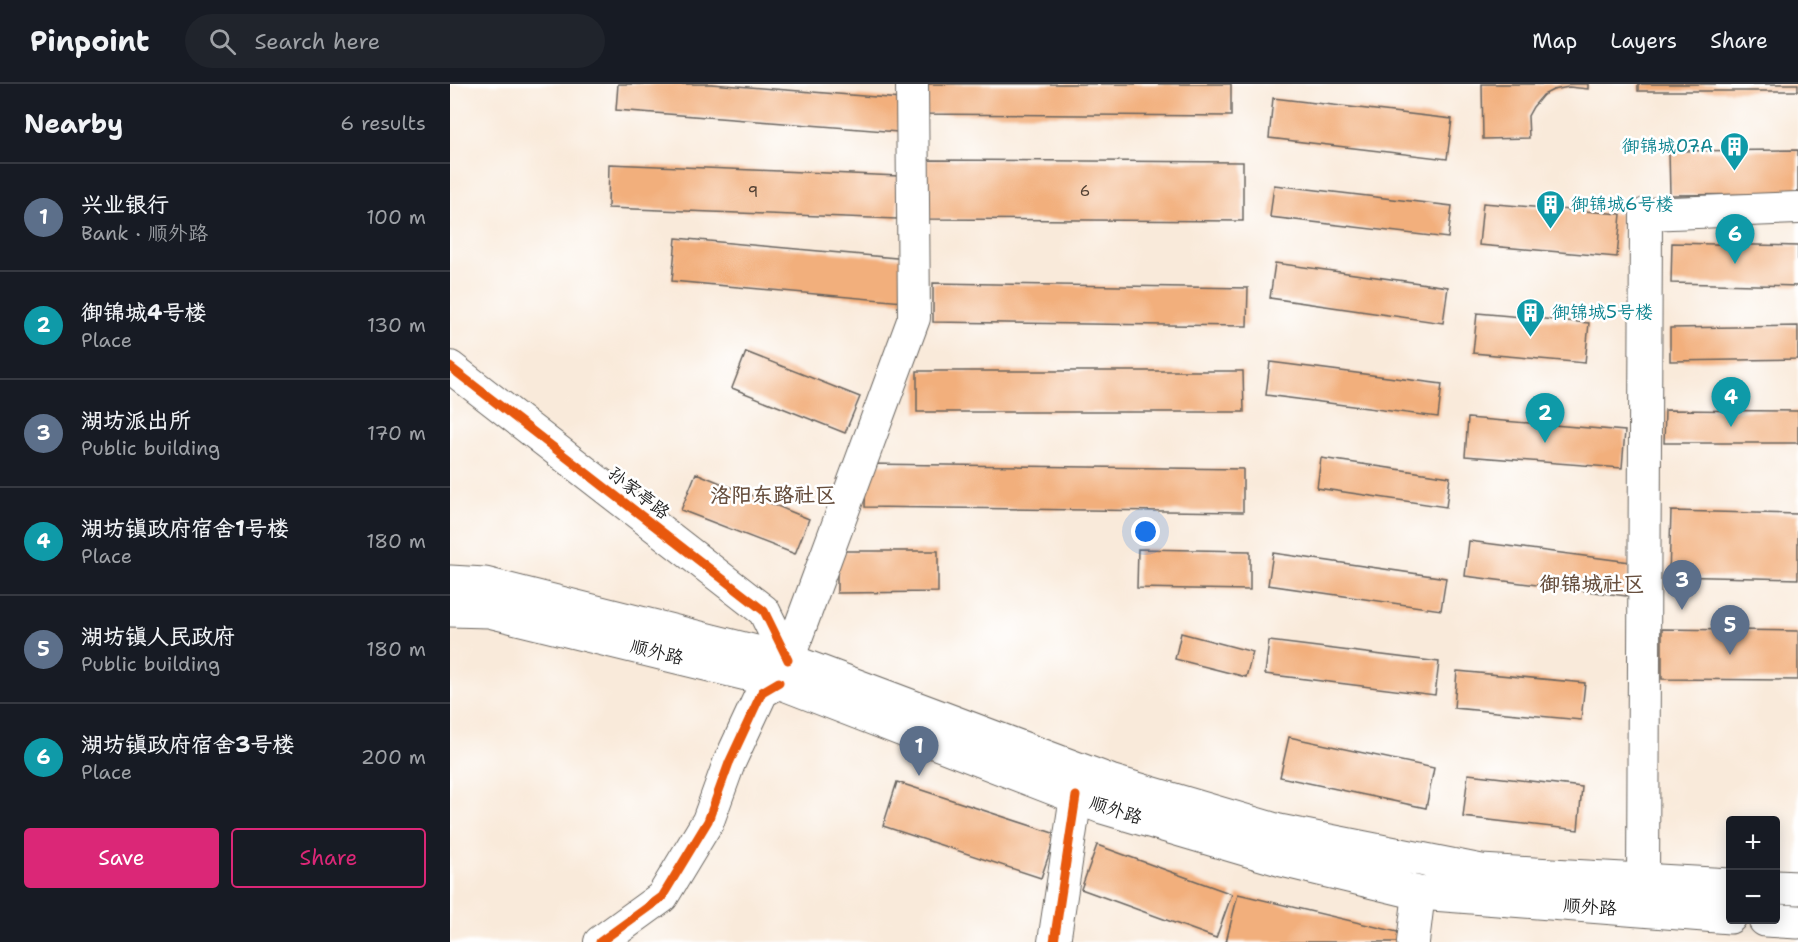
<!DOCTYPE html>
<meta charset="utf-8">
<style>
body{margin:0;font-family:"Shantell Sans","LXGW WenKai TC",sans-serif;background:#20242c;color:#f1f3f6}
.controls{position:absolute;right:18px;bottom:18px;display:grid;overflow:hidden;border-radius:6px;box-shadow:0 3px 15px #0003}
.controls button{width:54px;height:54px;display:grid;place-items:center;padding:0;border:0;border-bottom:2px solid #363941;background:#171b24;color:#f1f3f6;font:30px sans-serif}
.you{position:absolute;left:696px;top:448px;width:21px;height:21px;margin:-15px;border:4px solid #fff;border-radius:50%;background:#1a73e8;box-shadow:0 0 0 9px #1a73e833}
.badge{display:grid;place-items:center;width:39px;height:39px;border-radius:50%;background:#db2777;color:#fff;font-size:20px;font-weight:700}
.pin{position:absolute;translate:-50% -50px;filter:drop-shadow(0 2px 3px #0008)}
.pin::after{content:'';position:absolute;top:32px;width:21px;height:18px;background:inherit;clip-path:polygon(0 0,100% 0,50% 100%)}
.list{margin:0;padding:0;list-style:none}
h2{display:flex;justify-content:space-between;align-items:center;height:78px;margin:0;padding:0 24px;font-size:26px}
h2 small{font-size:20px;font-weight:400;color:#9ea1a6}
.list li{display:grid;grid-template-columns:39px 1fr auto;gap:18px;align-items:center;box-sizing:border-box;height:108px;padding:0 24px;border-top:2px solid #363941}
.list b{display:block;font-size:22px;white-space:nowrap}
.list p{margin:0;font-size:20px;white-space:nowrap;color:#9ea1a6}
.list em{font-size:20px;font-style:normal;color:#9ea1a6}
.actions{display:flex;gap:12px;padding:18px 24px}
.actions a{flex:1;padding:14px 0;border:2px solid #db2777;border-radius:6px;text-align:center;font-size:21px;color:#db2777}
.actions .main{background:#db2777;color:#fff}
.icon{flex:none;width:33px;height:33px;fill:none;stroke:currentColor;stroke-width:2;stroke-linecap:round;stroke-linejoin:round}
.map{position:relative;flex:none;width:1348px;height:858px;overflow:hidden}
header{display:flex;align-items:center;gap:36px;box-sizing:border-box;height:84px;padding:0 30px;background:#171b24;border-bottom:2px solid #363941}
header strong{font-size:28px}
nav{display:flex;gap:33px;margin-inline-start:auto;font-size:21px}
.search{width:420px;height:54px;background:#20242c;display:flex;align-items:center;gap:15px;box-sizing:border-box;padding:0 21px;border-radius:33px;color:#9ea1a6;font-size:22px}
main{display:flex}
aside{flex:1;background:#171b24}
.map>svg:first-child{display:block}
</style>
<header>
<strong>Pinpoint</strong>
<div class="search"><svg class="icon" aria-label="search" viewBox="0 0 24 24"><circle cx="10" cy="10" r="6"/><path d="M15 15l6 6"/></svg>Search here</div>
<nav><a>Map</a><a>Layers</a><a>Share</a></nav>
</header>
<main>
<aside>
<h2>Nearby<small>6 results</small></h2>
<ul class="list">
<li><span class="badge" style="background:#5c6f8a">1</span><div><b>兴业银行</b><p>Bank · 顺外路</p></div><em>100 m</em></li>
<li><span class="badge" style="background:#0f9aa8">2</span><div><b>御锦城4号楼</b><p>Place</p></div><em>130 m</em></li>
<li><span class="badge" style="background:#5c6f8a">3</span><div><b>湖坊派出所</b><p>Public building</p></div><em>170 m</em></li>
<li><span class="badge" style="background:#0f9aa8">4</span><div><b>湖坊镇政府宿舍1号楼</b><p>Place</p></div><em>180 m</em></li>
<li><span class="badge" style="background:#5c6f8a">5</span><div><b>湖坊镇人民政府</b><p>Public building</p></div><em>180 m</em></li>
<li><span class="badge" style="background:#0f9aa8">6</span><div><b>湖坊镇政府宿舍3号楼</b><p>Place</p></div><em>200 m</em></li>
</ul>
<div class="actions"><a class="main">Save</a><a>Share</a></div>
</aside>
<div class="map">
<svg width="1348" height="858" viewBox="0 0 1348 858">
<rect width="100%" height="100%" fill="#fff"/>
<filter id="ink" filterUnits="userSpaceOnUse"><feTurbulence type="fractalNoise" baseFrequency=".0167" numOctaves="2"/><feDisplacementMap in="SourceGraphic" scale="12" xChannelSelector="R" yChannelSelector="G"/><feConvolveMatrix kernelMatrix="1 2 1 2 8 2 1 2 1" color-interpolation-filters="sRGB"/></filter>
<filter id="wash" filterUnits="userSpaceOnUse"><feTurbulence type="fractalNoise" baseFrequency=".008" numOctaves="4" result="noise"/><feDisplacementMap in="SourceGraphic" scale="24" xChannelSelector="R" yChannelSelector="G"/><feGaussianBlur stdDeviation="1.35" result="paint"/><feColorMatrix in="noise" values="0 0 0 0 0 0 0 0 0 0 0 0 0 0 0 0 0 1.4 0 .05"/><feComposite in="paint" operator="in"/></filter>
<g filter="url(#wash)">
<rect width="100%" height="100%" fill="#f9eada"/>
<g id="blocks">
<path fill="#f2af7c" d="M168,0H261L451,15L448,48L166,26Z
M463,0H781V32L463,30Z
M1032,0H1138V5L1119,3L1103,6L1093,11L1083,23L1078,32L1079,54L1033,55Z
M1188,0H1348V7H1188Z
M823,14L1002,35L997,75L819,54Z
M1348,66V110L1220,111L1219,67Z
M476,76L793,78V137L476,135Z
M159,80L449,92L447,135L158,124Z
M824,101L1002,122L998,154L820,133Z
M1033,119L1171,130L1167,173L1029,161Z
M226,154L457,175L453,218L222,197Z
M1222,159L1348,162V202L1221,199Z
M825,179L998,203L993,239L820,214Z
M483,199L798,204L797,242L483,238Z
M1027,229L1139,239L1135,279L1023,269Z
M1348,242V275L1220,277V244Z
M296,268L410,313L395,349L282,304Z
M820,278L992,300L988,333L816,311Z
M467,287H793L794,328H467Z
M1215,326L1348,327V359H1214Z
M1018,334L1175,347L1172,384L1015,372Z
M871,374L1000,393L996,423L867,404Z
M416,380L793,385V428L415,423Z
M246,389L359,435L345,470L231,426Z
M1221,427L1348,430V495L1219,492Z
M1019,457L1180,478L1176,512L1015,492Z
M688,465L800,467V506L687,504Z
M387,467H488V508L387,509Z
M823,469L996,494L991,526L818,501Z
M1212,545L1348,547V596L1212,595Z
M731,549L803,568L796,593L725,575Z
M819,557L989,578L985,611L815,590Z
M1007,587L1135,599L1131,636L1004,624Z
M839,653L984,684L976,724L830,693Z
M1018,690L1132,703L1128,746L1013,733Z
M447,698L606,750L591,794L433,742Z
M647,761L782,810L766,854L631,805Z
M788,810L956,850L954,858H776Z"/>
</g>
</g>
<g filter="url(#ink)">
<use href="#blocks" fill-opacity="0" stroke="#69645e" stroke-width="1.5"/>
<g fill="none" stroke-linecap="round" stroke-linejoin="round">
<defs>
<path id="minor" d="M0,283L314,527L338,576
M338,576L464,234L462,0
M1193,797L1196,130L1348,124
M150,858L212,813L258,737L279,679L312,608L329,598
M604,858L626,712
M963,858L969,809"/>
<path id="major" d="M0,498L35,500L338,576L660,697L829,747L1031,787L1280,801
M0,526L39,527L329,598L652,723L832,776L969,809L1280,833
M1326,803L1348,804
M1315,836L1348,838"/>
</defs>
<use href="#minor" stroke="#69645e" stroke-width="34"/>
<use href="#major" stroke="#69645e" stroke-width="35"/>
<use href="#minor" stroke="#fff" stroke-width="32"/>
<use href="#major" stroke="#fff" stroke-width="33"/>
<defs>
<path id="cycleway" d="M0,283L314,527L338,576
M150,858L212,813L258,737L279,679L312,608L329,598
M604,858L626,712"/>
</defs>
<use href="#cycleway" stroke="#fff" stroke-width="13"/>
<use href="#cycleway" stroke="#e8590c" stroke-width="9"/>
</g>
</g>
<defs>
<symbol id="building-pin" viewBox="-11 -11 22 30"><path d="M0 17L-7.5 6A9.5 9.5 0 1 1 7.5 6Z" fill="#0f9aa8" stroke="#fff"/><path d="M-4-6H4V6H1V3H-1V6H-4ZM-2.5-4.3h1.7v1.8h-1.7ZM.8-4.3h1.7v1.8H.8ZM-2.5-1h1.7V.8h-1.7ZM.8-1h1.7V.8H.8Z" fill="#fff"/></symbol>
</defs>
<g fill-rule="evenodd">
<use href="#building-pin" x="1268" y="46" width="33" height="45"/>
<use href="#building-pin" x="1084" y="104" width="33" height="45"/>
<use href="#building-pin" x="1064" y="212" width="33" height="45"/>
</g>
<g text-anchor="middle" stroke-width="5" stroke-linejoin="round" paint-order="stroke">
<g font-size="15" fill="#524134">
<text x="635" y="112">6</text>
<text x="303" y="113">9</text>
</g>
<g font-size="18" fill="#0d838f" stroke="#fff" text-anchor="start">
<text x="1263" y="68" text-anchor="end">御锦城07A</text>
<text x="1121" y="126">御锦城6号楼</text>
<text x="1102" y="234">御锦城5号楼</text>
</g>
<g font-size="18" fill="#1c1c1c" stroke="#fff">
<text transform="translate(189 409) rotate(38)" y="6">孙家亭路</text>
<text transform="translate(207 568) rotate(14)" y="6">顺外路</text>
<text transform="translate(666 726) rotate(18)" y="6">顺外路</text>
<text transform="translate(1140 823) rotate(4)" y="6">顺外路</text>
</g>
<g font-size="21" font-weight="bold" fill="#674f3e" stroke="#fff">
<text x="323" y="418">洛阳东路社区</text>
<text x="1142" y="507">御锦城社区</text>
</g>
</g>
</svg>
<div class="controls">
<button>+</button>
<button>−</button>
</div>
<div class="you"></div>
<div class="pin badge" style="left:469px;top:692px;background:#5c6f8a">1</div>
<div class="pin badge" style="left:1095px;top:359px;background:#0f9aa8">2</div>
<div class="pin badge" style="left:1232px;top:526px;background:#5c6f8a">3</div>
<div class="pin badge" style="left:1281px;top:343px;background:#0f9aa8">4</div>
<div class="pin badge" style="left:1280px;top:571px;background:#5c6f8a">5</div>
<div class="pin badge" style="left:1285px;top:180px;background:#0f9aa8">6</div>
</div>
</main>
